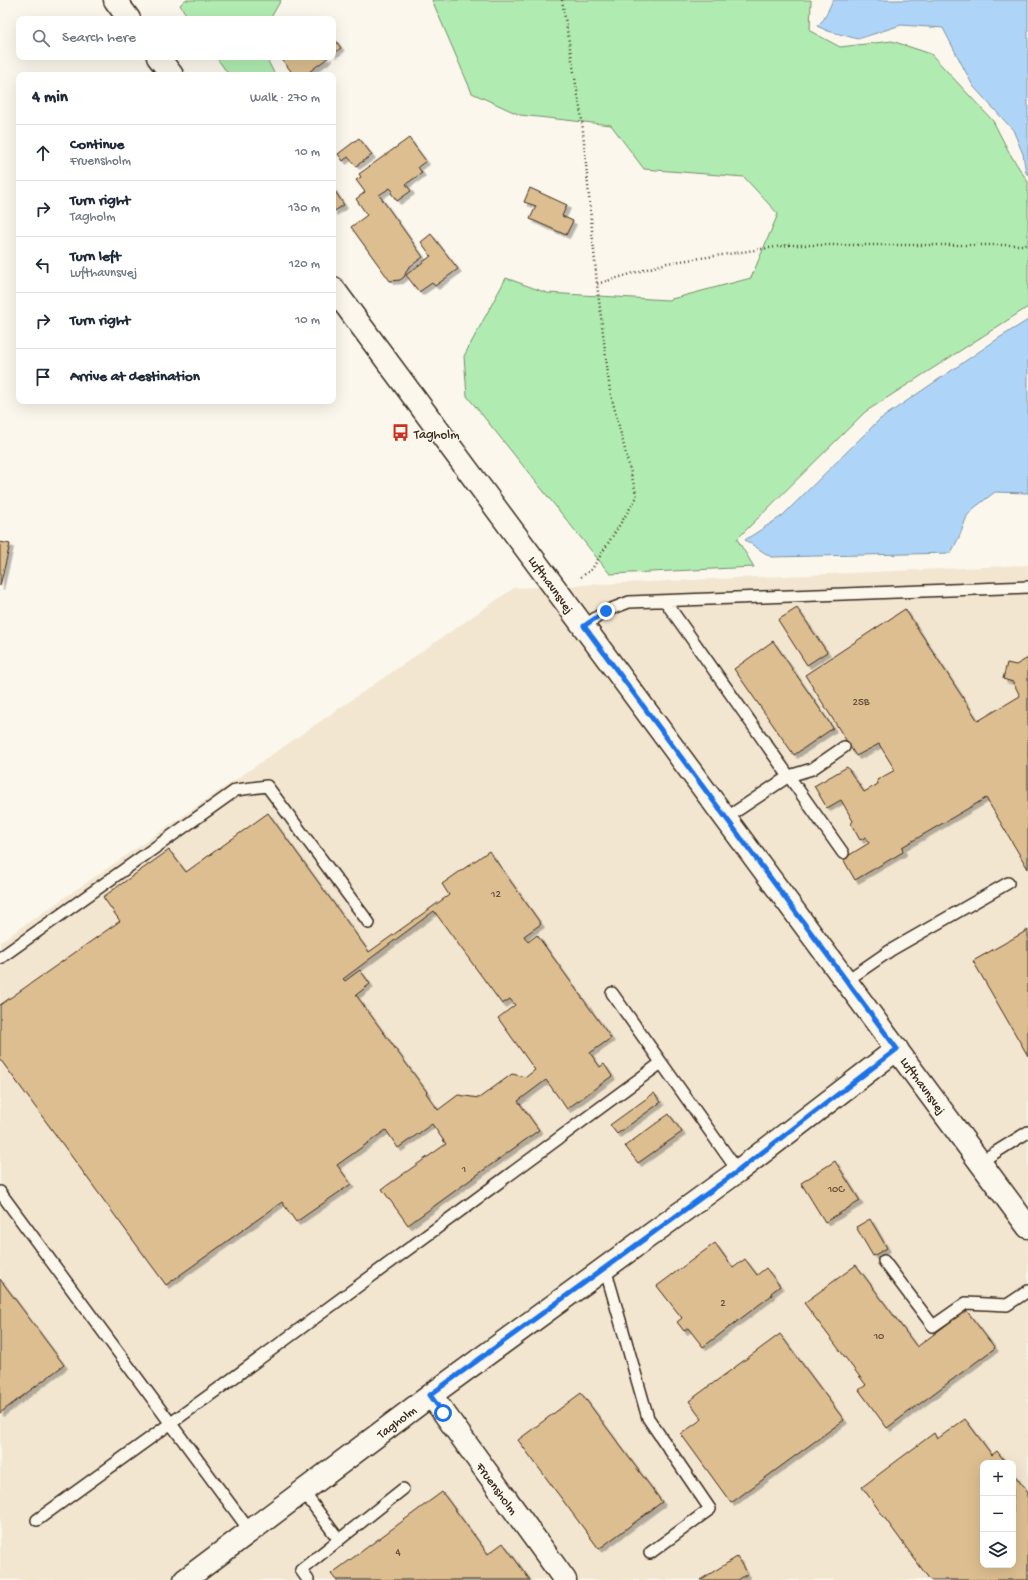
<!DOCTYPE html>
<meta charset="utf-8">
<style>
body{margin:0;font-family:"Gochi Hand",sans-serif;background:#f6f6f7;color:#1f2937}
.controls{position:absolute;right:12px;bottom:12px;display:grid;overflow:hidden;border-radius:8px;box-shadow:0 4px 16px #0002}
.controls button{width:36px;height:36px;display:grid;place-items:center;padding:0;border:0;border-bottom:1px solid #e0e1e3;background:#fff;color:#1f2937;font:20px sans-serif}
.stop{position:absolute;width:12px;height:12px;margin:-9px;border:3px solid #1a73e8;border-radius:50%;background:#fff}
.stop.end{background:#1a73e8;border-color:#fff;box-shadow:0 1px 4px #0008}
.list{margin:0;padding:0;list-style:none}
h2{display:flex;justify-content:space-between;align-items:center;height:52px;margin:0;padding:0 16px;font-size:17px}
h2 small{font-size:13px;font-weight:400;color:#747a83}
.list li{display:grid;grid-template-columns:26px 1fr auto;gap:12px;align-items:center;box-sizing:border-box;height:56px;padding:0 16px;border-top:1px solid #e0e1e3}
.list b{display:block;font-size:15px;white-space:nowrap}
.list p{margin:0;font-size:13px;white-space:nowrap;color:#747a83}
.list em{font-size:13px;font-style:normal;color:#747a83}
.icon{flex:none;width:22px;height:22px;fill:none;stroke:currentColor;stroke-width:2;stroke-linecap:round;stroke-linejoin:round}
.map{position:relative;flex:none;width:1028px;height:1580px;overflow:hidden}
.search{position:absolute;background:#fff;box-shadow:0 4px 16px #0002;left:16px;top:16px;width:320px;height:44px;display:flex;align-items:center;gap:10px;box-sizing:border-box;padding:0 14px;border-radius:8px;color:#747a83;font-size:15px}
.panel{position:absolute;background:#fff;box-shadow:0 4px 16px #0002;left:16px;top:72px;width:320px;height:332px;border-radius:8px}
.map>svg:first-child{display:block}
</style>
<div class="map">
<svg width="1028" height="1580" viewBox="0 0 1028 1580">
<defs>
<filter id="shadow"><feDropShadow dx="3.5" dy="3.5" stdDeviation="0" flood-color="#0004"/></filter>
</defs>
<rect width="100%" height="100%" fill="#fbf7ec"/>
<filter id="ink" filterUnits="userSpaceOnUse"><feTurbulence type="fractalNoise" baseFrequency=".025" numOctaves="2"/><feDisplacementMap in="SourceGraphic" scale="8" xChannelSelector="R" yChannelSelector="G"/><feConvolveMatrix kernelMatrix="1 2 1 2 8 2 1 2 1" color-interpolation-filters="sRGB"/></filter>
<g filter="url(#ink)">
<path fill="#f2e6d0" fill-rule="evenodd" d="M1028,565V1580H0V942L514,588ZM983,1463H1013V1565H983Z"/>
<path fill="#b0ecb2" stroke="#768b68" d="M185,0H281L270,19H189L180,5Z
M432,0H811L810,31L840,47L892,41L931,54L993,121L1010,154L1028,182V307L865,412L737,539L754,567L610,574L467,396L464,356L506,278L547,293L668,300L751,278L778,214L744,177L644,169L611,125L520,115L472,93Z
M216,57H266L275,75H229Z"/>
<path fill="#aed5f8" stroke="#8091a1" d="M833,0H1028V175L1026,173L1023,154L1013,130L973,86L943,28L901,25L858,39L828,31L817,26L824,19Z
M1028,320V493L995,492L974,508L967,516L960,535L951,553L771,557L745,540L782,516L879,420L999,338Z"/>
<path fill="#dcbe90" stroke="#3b2a1e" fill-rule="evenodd" filter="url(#shadow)" d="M333,37L341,48L333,54Z
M280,57H329L305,75H294Z
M359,138L372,155L356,166L348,157L343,161L338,154Z
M409,138L426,161L418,167L422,173L406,184L411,191L397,201L391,193L393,191L390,188L379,195L423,257L408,268L404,277L400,280L390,281L351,227L367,215L356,199L365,192L356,180L361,177L359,174Z
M333,188L344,205L333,212Z
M530,188L567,205L562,216L573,221L566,235L530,219L536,206L524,202Z
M431,234L458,269L435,286L432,283L419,292L406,275L431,256L421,242Z
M0,542L10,544L0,586Z
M797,608L827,652L807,665L778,620Z
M905,609L978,721L1020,696L1013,682L1003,679L1007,663L1016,665L1028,658V869L986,798L902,847L903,852L855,880L843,859L869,843L866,837L860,840L851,824L853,821L841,800L827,808L814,786L847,767L864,792L878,784L877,780L895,770L879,744L856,756L805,675Z
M773,641L833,728L794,755L734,669Z
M268,813L369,952L449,895L442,884L489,851L541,924L524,936L528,942L537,935L611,1038L590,1053L600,1067L604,1064L612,1076L567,1109L546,1080L518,1101L539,1130L408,1225L382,1189L446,1144L432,1124L398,1148L386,1130L337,1165L351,1184L296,1222L282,1202L166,1285L0,1059V1005L120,921L103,897L169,850L186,872ZM434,911L502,1004L510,999L515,1005L498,1018L535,1070L526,1077L512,1074L479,1098L458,1095L438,1110L426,1093L427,1092L356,995L370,984L360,970L345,981L343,979Z
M1028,930V1056L973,961Z
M654,1093L661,1102L617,1134L610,1125Z
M669,1114L682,1132L638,1163L625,1146Z
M835,1161L860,1201L825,1222L801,1183Z
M870,1219L887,1248L873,1256L856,1227Z
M715,1243L733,1268L745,1259L757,1275L766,1268L780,1286L771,1293L772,1295L703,1347L688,1328L684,1331L677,1322L682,1318L657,1286Z
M856,1265L917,1347L966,1310L995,1348L887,1428L859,1390L866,1385L804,1303Z
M0,1279L64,1365L0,1413Z
M780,1334L844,1420L731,1503L681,1434L702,1419L689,1401Z
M581,1393L662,1502L599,1549L518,1440Z
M965,1419L992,1455L997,1451L1006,1463H983V1565H1013V1473L1028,1493V1580H930L862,1487L934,1433L937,1439Z
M442,1492L488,1554L503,1543L530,1580H336L331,1574Z
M737,1557L747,1574L738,1580H700Z"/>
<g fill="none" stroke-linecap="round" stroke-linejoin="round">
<defs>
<path id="lane" d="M665,601L843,853
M584,626L606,611L629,602L1028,587
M726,818L789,776L812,769L844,747
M0,958L236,790L267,786L369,923
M846,981L891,950L1008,883
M612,993L738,1171
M980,1162L1028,1132
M0,1192L250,1531
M884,1261L933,1326L966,1303L1007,1305L1028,1291
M605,1268L648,1418L710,1509L650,1553
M303,1491L339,1540
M37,1520L225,1384L661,1063
M308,1580L301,1570L403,1489"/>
<path id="street" d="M431,1395L565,1580
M185,1580L431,1395L738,1171L897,1049"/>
<path id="secondary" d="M115,0L129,19
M158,57L172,75
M333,288L1028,1227"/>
</defs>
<use href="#lane" stroke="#3b2a1e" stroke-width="14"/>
<use href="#street" stroke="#3b2a1e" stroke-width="25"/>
<use href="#secondary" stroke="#3b2a1e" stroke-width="25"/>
<path stroke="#3b2a1e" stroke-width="2.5" stroke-dasharray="1 3" stroke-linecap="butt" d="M562,0L582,120L597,284
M581,577L592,569L637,497L610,391L597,284L667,263L789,245H1028"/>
<use href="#lane" stroke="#fbf7ec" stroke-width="11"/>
<use href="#street" stroke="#fbf7ec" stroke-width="22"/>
<use href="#secondary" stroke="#fbf7ec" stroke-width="22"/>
</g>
</g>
<g fill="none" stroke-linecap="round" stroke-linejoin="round" filter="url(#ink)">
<path stroke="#1a73e8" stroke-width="5" d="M443,1413L430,1395L738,1171L897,1049L584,626L606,611"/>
</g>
<defs>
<symbol id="bus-bare" viewBox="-9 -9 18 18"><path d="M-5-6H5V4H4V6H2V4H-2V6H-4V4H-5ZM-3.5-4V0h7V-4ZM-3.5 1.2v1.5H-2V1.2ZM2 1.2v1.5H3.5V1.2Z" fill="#c8321e" stroke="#fbf7ec" stroke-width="2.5" paint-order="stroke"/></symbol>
</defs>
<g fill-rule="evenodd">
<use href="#bus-bare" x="388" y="420" width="25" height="25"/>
</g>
<g text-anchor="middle" stroke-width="3" stroke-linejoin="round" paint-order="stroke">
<g font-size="11" fill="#634f3a">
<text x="861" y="705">25B</text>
<text x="496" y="897">12</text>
<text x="464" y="1172">1</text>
<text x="836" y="1192">10C</text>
<text x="723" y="1306">2</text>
<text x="879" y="1339">10</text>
<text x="398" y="1555">4</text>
</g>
<g font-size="13" fill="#3b2a1e" stroke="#fbf7ec" text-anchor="start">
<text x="414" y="438">Tagholm</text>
</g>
<g font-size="13" fill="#3b2a1e" stroke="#fbf7ec">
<text transform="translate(552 584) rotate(54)" y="5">Lufthavnsvej</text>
<text transform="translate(924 1085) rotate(54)" y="5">Lufthavnsvej</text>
<text transform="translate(396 1421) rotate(-37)" y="5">Tagholm</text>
<text transform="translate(498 1488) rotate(54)" y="5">Fruensholm</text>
</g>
</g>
</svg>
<div class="controls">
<button>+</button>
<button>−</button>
<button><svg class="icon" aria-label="layers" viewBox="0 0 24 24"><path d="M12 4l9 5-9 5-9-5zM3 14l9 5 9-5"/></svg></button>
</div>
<div class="stop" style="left:443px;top:1413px"></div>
<div class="stop end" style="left:606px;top:611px"></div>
<div class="search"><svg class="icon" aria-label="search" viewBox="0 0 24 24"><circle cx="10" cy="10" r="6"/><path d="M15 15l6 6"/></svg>Search here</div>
<section class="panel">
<h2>4 min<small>Walk · 270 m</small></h2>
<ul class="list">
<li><svg class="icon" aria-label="ahead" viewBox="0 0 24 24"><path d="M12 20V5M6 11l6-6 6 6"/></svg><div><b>Continue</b><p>Fruensholm</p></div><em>10 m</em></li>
<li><svg class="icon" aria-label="right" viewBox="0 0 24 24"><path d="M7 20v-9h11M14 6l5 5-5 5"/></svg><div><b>Turn right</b><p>Tagholm</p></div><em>130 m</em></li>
<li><svg class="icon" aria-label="left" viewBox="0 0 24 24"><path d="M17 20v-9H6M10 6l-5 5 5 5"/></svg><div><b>Turn left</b><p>Lufthavnsvej</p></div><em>120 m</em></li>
<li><svg class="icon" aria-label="right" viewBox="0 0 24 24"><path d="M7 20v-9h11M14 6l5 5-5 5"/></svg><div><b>Turn right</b></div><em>10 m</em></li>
<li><svg class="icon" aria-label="arrive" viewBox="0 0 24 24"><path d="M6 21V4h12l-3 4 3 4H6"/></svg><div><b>Arrive at destination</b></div></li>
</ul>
</section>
</div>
